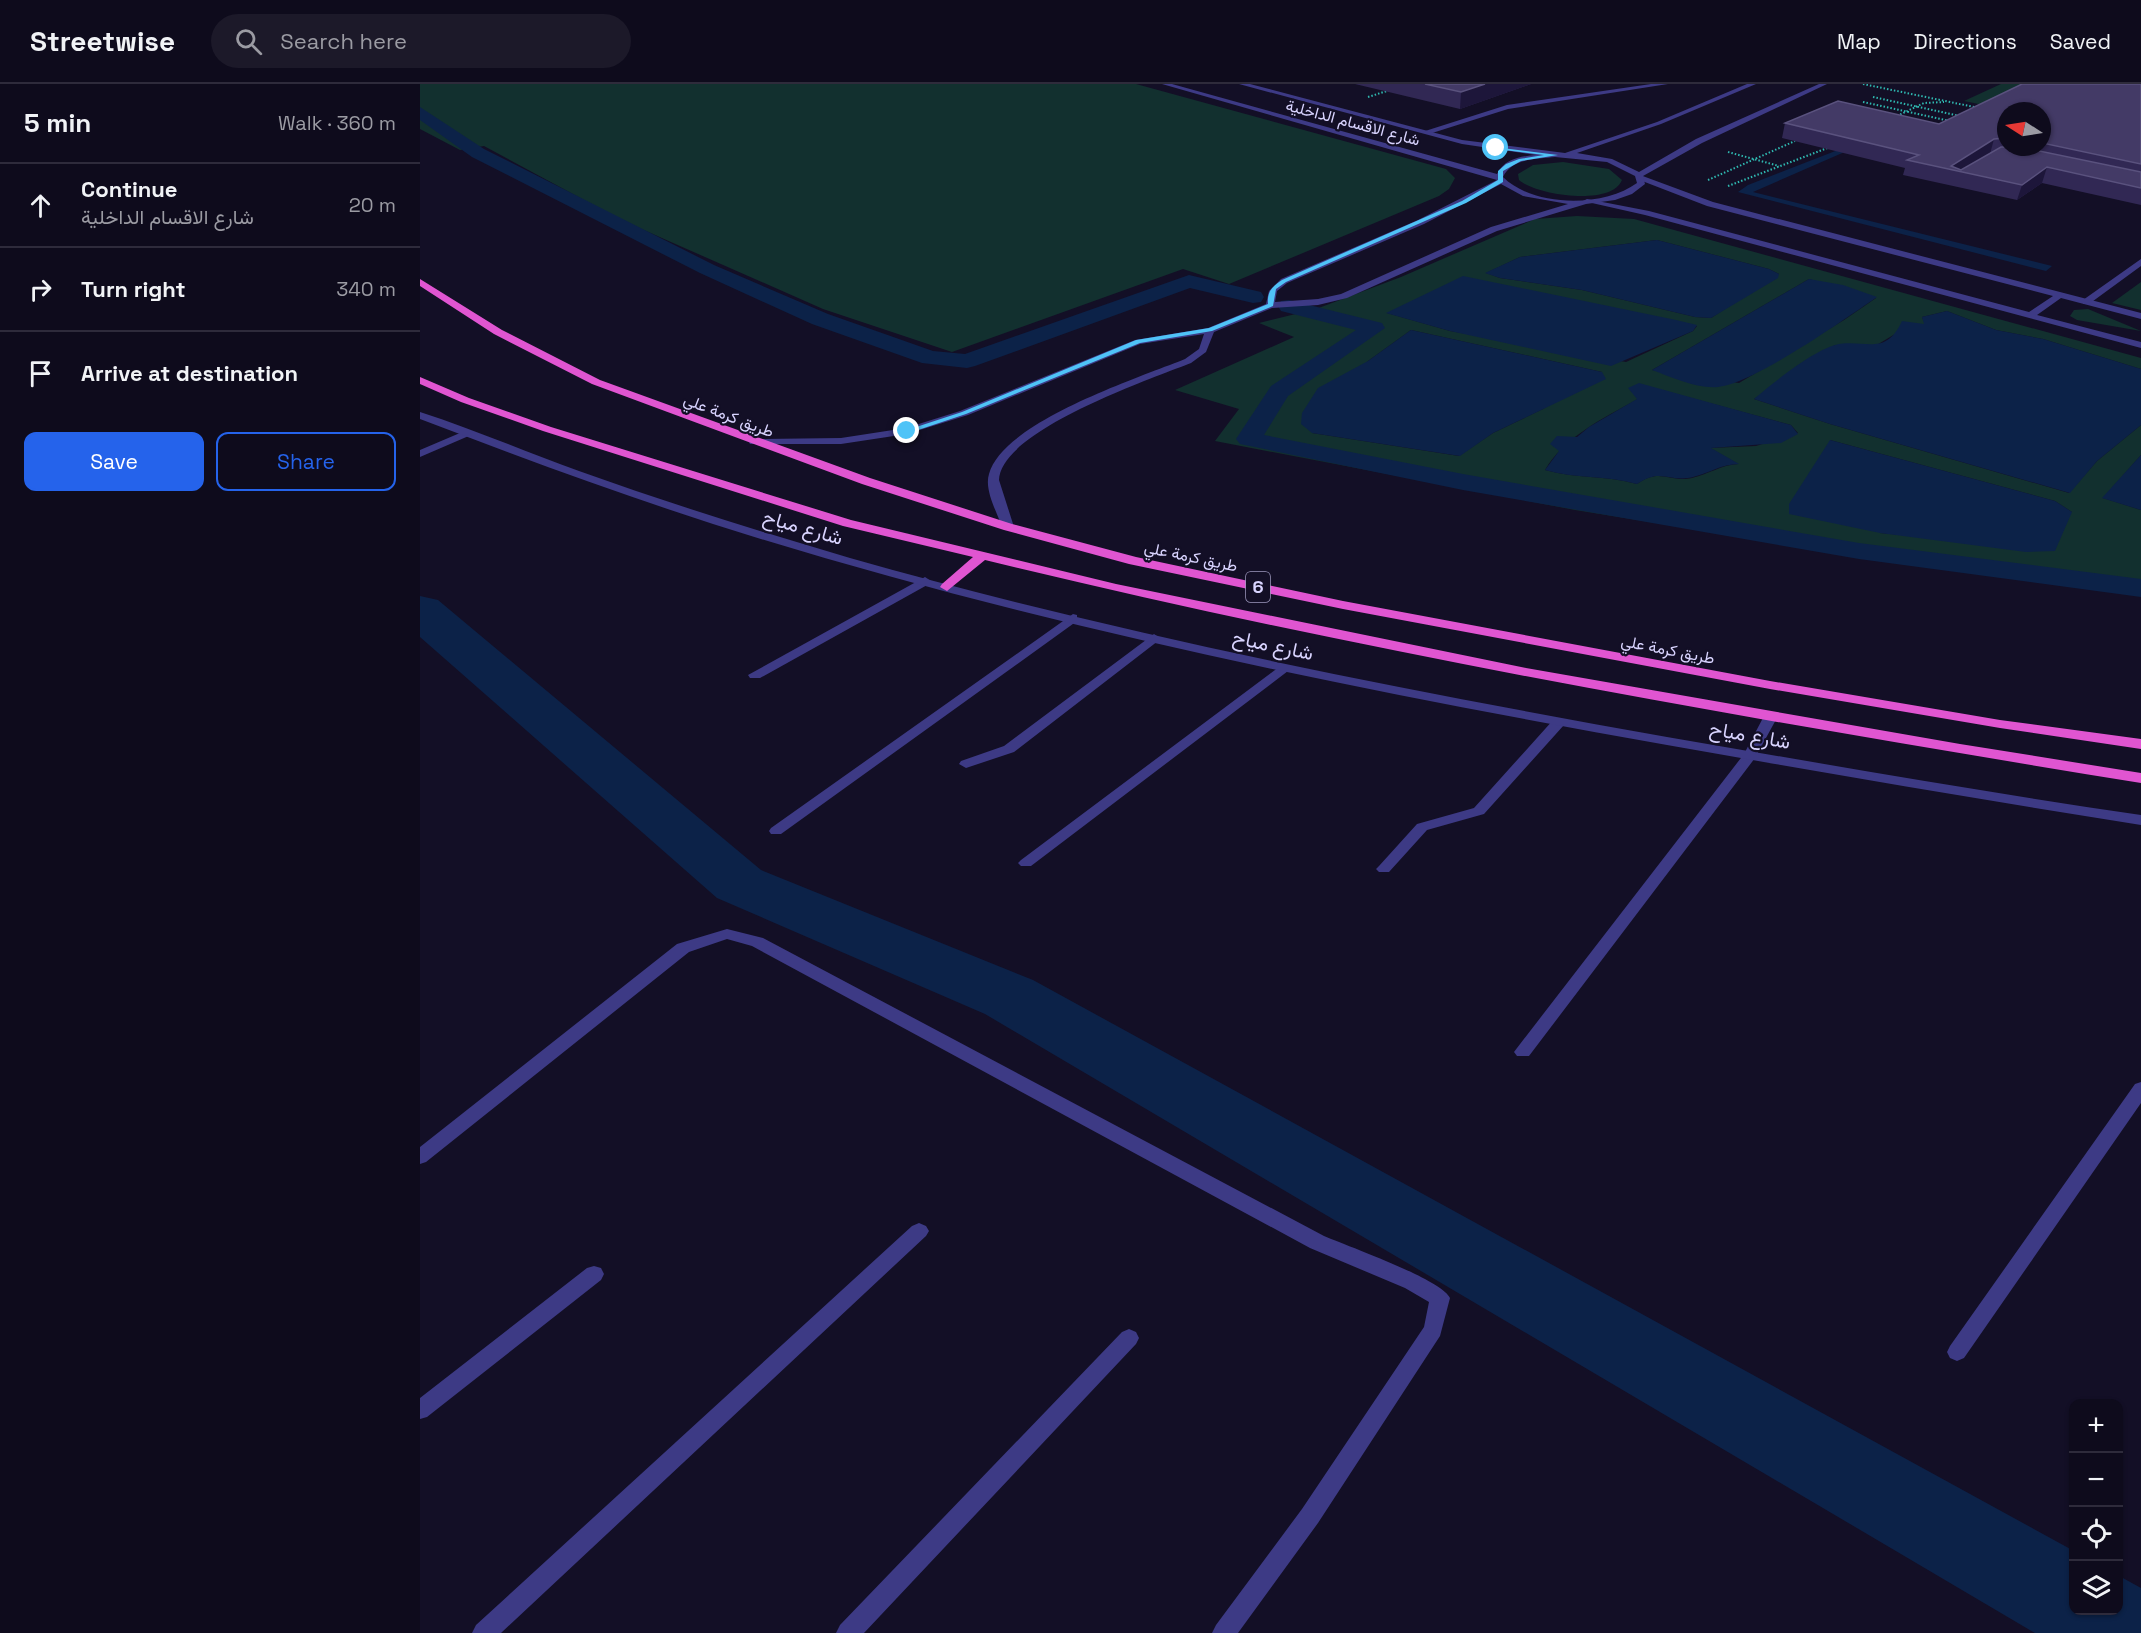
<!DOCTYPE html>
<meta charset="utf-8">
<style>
body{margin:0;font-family:"Space Grotesk",Vazirmatn,sans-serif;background:#1c1929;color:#f1f3f6}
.controls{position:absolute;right:18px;bottom:18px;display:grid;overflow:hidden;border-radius:12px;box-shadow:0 2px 4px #0004}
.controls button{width:54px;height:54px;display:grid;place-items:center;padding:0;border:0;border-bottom:2px solid #2e2b3b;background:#0e0b1c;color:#f1f3f6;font:30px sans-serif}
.compass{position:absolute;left:1577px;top:18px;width:54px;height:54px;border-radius:50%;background:#0e0b1c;box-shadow:0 2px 4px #0004;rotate:282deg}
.stop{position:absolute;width:18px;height:18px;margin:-14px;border:4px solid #4fc3f7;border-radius:50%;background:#fff}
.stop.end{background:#4fc3f7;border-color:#fff;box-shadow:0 2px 6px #0008}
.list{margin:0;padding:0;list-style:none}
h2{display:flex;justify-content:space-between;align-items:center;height:78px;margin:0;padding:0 24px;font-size:26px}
h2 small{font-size:20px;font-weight:400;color:#9b9ba3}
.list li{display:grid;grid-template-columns:39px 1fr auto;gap:18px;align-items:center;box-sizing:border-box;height:84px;padding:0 24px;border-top:2px solid #2e2b3b}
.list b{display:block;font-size:22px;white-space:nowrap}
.list p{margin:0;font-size:20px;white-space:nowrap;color:#9b9ba3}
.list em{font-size:20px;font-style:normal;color:#9b9ba3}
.actions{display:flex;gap:12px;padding:18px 24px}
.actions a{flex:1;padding:14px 0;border:2px solid #2563eb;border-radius:12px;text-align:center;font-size:21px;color:#2563eb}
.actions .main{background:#2563eb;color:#fff}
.icon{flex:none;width:33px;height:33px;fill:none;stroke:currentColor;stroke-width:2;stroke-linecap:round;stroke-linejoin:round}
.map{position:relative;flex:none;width:1721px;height:1549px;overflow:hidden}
header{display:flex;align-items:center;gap:36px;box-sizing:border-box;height:84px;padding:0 30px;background:#0e0b1c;border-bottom:2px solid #2e2b3b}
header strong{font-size:28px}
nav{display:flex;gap:33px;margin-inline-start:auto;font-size:21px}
.search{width:420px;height:54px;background:#1c1929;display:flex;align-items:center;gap:15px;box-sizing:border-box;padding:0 21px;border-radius:33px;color:#9b9ba3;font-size:22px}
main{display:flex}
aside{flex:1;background:#0e0b1c}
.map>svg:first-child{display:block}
</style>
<header>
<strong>Streetwise</strong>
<div class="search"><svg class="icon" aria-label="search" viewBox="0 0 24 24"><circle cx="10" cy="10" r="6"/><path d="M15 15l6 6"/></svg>Search here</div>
<nav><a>Map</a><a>Directions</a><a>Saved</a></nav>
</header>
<main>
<aside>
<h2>5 min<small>Walk · 360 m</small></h2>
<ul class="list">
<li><svg class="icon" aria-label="ahead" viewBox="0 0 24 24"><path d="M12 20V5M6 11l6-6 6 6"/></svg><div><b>Continue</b><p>شارع الاقسام الداخلية</p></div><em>20 m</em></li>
<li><svg class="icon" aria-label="right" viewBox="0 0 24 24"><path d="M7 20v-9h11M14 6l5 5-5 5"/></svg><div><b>Turn right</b></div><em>340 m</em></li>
<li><svg class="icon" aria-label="arrive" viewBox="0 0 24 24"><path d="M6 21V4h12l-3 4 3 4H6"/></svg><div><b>Arrive at destination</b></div></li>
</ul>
<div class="actions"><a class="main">Save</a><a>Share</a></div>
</aside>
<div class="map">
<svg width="1721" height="1549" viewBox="0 0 1721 1549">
<rect width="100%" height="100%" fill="#130f26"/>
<path fill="#12302f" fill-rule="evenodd" d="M0,0H716L1026,85L1035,94L1029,105L1019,112L809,200L763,185L532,268L403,225L201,136L64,62L40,66L0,45Z
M1581,0H1619L1573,23L1544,17Z
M1143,78L1189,85L1202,96C1191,123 1116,111 1099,96L1098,90L1113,81Z
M1157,132L1214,135L1721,274V285L1623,255L1576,246L1527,227L1502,233L1505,240L1475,250L1455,262L1415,261L1334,315L1410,340L1649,409L1677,377L1721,341V371L1683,414L1721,426V511L1504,482L1155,426L795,357L819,325L755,306L874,253L839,239L896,225L981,193L1115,135ZM1237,156L1349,185L1359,190L1291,234L1275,233L1162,206L1080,194L1066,189L1100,173ZM1389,195L1456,214L1424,236L1319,299L1232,286ZM1132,211L1277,242L1273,247L1206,278L1030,247L967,229ZM991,246L1182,288L1123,325L1073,349L1039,372L892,349L948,277ZM1219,300L1371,341L1378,349L1336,362L1290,364L1318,380C1301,381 1289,390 1272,394C1249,399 1240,383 1217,400C1186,391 1156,395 1125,386C1145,352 1184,334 1218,315ZM1410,356L1635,417L1652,428L1524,455L1460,449Z
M1721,198V226L1692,219Z
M1668,225L1721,247L1657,236L1650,232L1654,226Z"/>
<path fill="#0c2248" d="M1454,52L1459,53L1333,108L1632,182L1626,187L1318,108L1328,101Z
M1237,156L1349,185L1359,190L1358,194L1291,234L1275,233L1162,206L1080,194L1065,189L1100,173Z
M1043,192L1256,236L1277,241L1273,247L1191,282L1030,247L966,229Z
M1389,195L1423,201L1457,213C1425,235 1333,300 1298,303C1277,305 1251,293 1232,286Z
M1527,227L1576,246L1623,255L1721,285V341L1677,377L1650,409L1410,340L1334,315C1353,299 1391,268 1415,261C1444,254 1465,274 1482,237L1504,240L1502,233Z
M991,246L1182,288L1186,295L1073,349L1040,372L892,349L881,340L882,329L898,304L948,277Z
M1219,299L1371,341L1378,350L1361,359L1291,364L1319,380C1301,380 1290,389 1273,393C1250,399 1241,383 1217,400C1186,391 1155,395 1125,386L1139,367L1130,360L1137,352L1157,353L1169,343L1217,315L1208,304Z
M1410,356L1635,417L1652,428L1635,467L1606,468L1460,449L1369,430V420Z
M1721,371V426L1682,414Z"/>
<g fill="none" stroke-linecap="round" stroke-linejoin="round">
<path fill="#0c2248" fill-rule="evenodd" d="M0,23L64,65L294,181L408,230L513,267L545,270L769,191L841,208L844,213L841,218L833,219L770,204L555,282L547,284L502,279L392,240L280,189L52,73L0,36Z
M869,216L962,239L965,244L868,312L844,351L1043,390L1439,459L1721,495V513L1439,475L1043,406L820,360L816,355L851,302L936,246L861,227L858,222L861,217Z"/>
<path fill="#0c2248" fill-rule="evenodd" d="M0,512L18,516L341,786L613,896L1654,1467V1526H1698V1492L1701,1493L1721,1504V1549H1615L565,930L297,814L0,553Z"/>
<path stroke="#2fb8b0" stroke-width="2" stroke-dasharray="1.5 2" stroke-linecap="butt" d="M1443,0L1559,24
M948,13L970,6
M1453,13L1540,32
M1443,18L1530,37
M1477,32L1504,19L1524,18
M1308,68L1359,82
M1288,96L1375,57
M1308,102L1410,63"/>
<path fill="#3d3a85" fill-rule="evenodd" d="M1231,0H1248L1088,25L1009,50L1002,48L1087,21Z
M1721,175V182L1669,220H1663V216Z
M47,346L52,349L51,351L0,373V366Z
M734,550L740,554L738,557L594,668L546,684L539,680L541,677L584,662Z"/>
<path fill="#3d3a85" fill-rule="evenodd" d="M1220,91L1293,118L1721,229V235L1641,214L1617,231L1721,258V264L1225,131L1163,117L1167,115L1229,127L1609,228L1633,212L1287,122L1217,95Z
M505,493L511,497L509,500L340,594H330L328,591Z
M653,530L657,531V537L361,750H351L349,747L351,744Z
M863,580L869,584L868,587L611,782H601L598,779L601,776Z
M1351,628L1358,632L1335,674L1109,972H1097L1094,968L1097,964L1324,670L1344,632Z
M1139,634L1146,638L1144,641L1064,730L1007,746L969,788H959L956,785L959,782L997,740L1054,724L1134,635Z
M307,845L343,854L904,1152C927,1162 1021,1195 1030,1214L1020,1252L898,1439L818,1549H792L796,1541L882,1425L1004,1243L1009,1218L985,1204L890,1164L332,862L307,855L269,868L6,1078L0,1080V1063L257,860Z
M1721,998V1019L1544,1274L1537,1277L1530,1274L1527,1268L1530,1262L1715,1000Z
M499,1139L506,1142L509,1147L506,1152L81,1549H52L56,1541L492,1142Z
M174,1182L181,1184L184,1190L181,1196L7,1333L0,1335V1314L167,1184Z
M709,1245L716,1248L719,1254L716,1260L444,1549H416L420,1541L702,1248Z"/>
<path fill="#3d3a85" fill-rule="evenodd" d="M742,0H752L1077,90C1084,75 1101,72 1116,71L1042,60L819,0H830L1042,56L1145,69L1237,38L1327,0H1336L1241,40L1157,69L1192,75L1219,88L1276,55L1399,0H1407L1282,59L1223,92L1225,100L1212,110L1195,116L1166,120L1077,147L927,214L898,221L852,224L794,248L786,268L771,279C730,295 580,347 579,396L594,443L592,445L588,446L582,443C577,428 564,406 569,390C583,338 718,294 765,275L779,265L784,250L720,260L548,331L487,350L421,360H330L329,358L334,355L421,354L486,344L540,327L715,256L788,244L846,220L849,207L861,195L998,136L1077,96ZM1135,73L1187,78L1215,92L1217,99C1183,124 1113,123 1083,93C1092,74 1117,75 1135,73ZM1081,100L1103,112L1148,120L1071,143L921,210L898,215L855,218L857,207L867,199L1004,140Z
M0,328C53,345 106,368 159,387C248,419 338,447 430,474C698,550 972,604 1247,653C1405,680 1563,708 1721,731V741C1563,716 1405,689 1247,661C926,604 604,539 293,440C194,408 97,372 0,335Z"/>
<path fill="#e055d1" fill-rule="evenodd" d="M0,195L82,246L180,296L450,394L592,440L716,473L923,517L1350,597L1580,636L1721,655V665L1580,644L1350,605L923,525L709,480L584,446L442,400L172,300L74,250L0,202Z
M0,293L49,314L131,343L431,436L696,500L1106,584L1540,660L1721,689V699C1334,636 946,569 565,476L527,507L520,503L522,500L553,473L423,442L123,347L41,318L0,300Z"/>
</g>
<path fill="#312854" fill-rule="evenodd" d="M935,0H1111L1040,25Z
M1602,0H1721V121L1622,99L1597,116L1483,91L1485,84L1362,54L1365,39L1418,17L1519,40ZM1586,27H1622V63H1586Z"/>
<path fill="#1d163a" d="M1065,0H1111L1040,25L1041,8Z
M1574,55L1570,70L1542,88L1531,82Z
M1627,83L1622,99L1597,116L1602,101Z"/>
<path fill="#433a66" stroke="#5a527e" stroke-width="1.5" d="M1005,0H1065L1041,8Z
M1602,0H1721V80L1622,59V27H1586V54L1574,55L1531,82L1541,86L1581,63H1600L1721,88V104L1627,83L1602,101L1487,76L1499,71L1365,39L1418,17L1519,40Z"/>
<path fill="#4fc3f7" d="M1074,63L1138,71L1101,77L1083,87V98L1046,119L866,198L856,205L853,222L792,247L720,259L546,330L489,349L484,347L542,328L716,256L789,244L848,220C847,207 852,203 862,196L1042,117L1078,96V87L1086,80L1099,75L1124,71L1076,65Z"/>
<g text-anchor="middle" stroke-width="4.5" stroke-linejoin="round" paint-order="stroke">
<g font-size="16" fill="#d9d4ff" stroke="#130f26">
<text transform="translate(933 38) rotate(15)" y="6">شارع الاقسام الداخلية</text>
<text transform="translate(309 331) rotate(21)" y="6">طريق كرمة علي</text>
<text transform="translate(771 472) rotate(12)" y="6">طريق كرمة علي</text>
<text transform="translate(1248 565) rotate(11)" y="6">طريق كرمة علي</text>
</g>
<rect fill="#130f26" stroke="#9e99be" stroke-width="1.5" x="826" y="488" width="24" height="30" rx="4.5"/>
<g font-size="18" font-weight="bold" fill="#d9d4ff">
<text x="838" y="509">6</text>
</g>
<g font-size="20" fill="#d9d4ff" stroke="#130f26">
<text transform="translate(383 443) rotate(16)" y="7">شارع مياح</text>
<text transform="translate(853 561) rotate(12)" y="7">شارع مياح</text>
<text transform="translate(1330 651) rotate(10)" y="7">شارع مياح</text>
</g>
</g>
</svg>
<div class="controls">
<button>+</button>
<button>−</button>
<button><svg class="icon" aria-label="locate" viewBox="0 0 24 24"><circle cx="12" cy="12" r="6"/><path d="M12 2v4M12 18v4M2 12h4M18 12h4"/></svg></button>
<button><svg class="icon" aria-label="layers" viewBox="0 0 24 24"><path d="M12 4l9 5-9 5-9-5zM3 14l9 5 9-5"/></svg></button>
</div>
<svg class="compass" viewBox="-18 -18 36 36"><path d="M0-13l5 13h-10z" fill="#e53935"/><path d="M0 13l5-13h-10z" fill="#9b9ba3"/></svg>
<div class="stop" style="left:1076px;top:64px"></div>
<div class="stop end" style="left:487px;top:347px"></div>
</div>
</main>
